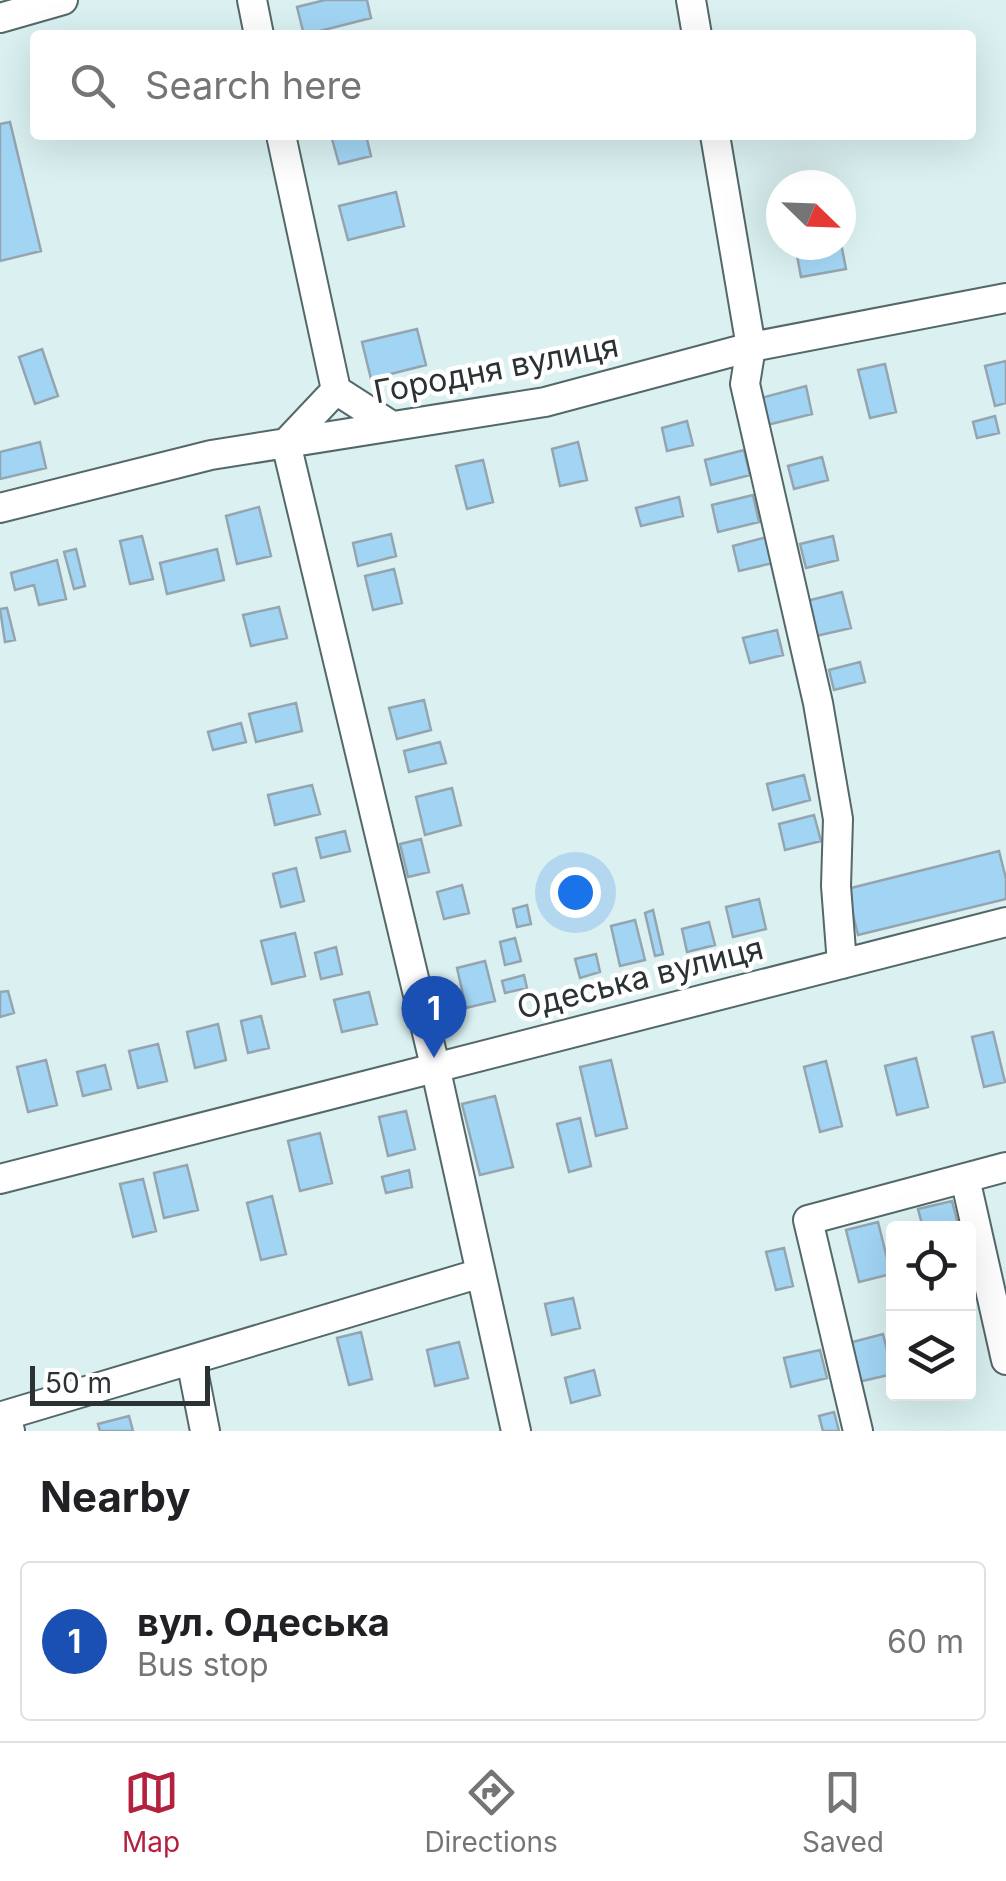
<!DOCTYPE html>
<meta charset="utf-8">
<style>
body{margin:0;font-family:Inter,sans-serif;background:#f6f6f6;color:#202124}
.controls{position:absolute;right:30px;bottom:30px;display:grid;overflow:hidden;border-radius:10px;box-shadow:0 10px 40px #0002}
.controls button{width:90px;height:90px;display:grid;place-items:center;padding:0;border:0;border-bottom:2px solid #e0e0e0;background:#fff;color:#202124;font:50px sans-serif}
.compass{position:absolute;left:766px;top:170px;width:90px;height:90px;border-radius:50%;background:#fff;box-shadow:0 10px 40px #0002;rotate:113deg}
.scale{position:absolute;left:30px;bottom:25px;width:180px;box-sizing:border-box;padding-left:10px;border:5px solid #2a3233;border-top:0;font-size:28px;line-height:35px;white-space:nowrap;color:#2a3233;-webkit-text-stroke:8px #fff;paint-order:stroke}
.you{position:absolute;left:575px;top:892px;width:35px;height:35px;margin:-25px;border:8px solid #fff;border-radius:50%;background:#1a73e8;box-shadow:0 0 0 15px #1a73e833}
.badge{display:grid;place-items:center;width:65px;height:65px;border-radius:50%;background:#b4213f;color:#fff;font-size:32px;font-weight:700}
.pin{position:absolute;translate:-50% -82px;filter:drop-shadow(0 2px 5px #0008)}
.pin::after{content:'';position:absolute;top:52px;width:35px;height:30px;background:inherit;clip-path:polygon(0 0,100% 0,50% 100%)}
.list{margin:0;padding:0;list-style:none}
h2{display:flex;justify-content:space-between;align-items:center;height:130px;margin:0;padding:0 40px;font-size:42px}
h2 small{font-size:32px;font-weight:400;color:#757577}
.list li{display:grid;grid-template-columns:65px 1fr auto;gap:30px;align-items:center;box-sizing:border-box;height:160px;margin:0 20px 20px;padding:0 20px;border:2px solid #e0e0e0;border-radius:10px}
.list b{display:block;font-size:38px;white-space:nowrap}
.list p{margin:0;font-size:32px;white-space:nowrap;color:#757577}
.list em{font-size:32px;font-style:normal;color:#757577}
.icon{flex:none;width:55px;height:55px;fill:none;stroke:currentColor;stroke-width:2;stroke-linecap:round;stroke-linejoin:round}
.map{position:relative;flex:none;width:1006px;height:1431px;overflow:hidden}
.search{position:absolute;background:#fff;box-shadow:0 10px 40px #0002;left:30px;right:30px;top:30px;height:110px;display:flex;align-items:center;gap:25px;box-sizing:border-box;padding:0 35px;border-radius:10px;color:#757577;font-size:38px}
.sheet{height:310px;background:#fff}
nav{display:flex;justify-content:space-around;align-items:center;box-sizing:border-box;height:140px;border-top:2px solid #e0e0e0;background:#fff;font-size:28px;color:#757577}
nav a{display:grid;justify-items:center;gap:5px}
nav .on{color:#b4213f}
.map>svg:first-child{display:block}
</style>
<div class="map">
<svg width="1006" height="1431" viewBox="0 0 1006 1431">
<rect width="100%" height="100%" fill="#daf0f1"/>
<path fill="#a2d5f4" stroke="#95a5b0" stroke-width="2.5" d="M325,0H367L371,18L304,35L297,7Z
M10,122L41,251L0,261V124Z
M347,135H366L371,156L339,164L332,139Z
M396,192L404,226L348,240L339,206Z
M841,243L846,269L801,277L795,245Z
M417,329L426,365L371,379L362,342Z
M42,349L58,396L35,404L19,357Z
M1006,361V403L995,406L985,366Z
M885,364L896,412L870,418L858,370Z
M806,386L812,414L767,425L761,398Z
M995,416L999,433L977,438L973,422Z
M687,421L693,445L667,451L662,428Z
M40,442L46,468L0,479V452Z
M578,442L587,480L560,486L552,449Z
M744,450L750,475L711,485L705,460Z
M822,457L828,480L794,489L788,466Z
M483,460L493,502L467,509L456,466Z
M753,495L759,522L718,532L712,505Z
M679,497L683,516L641,526L636,508Z
M259,507L271,556L237,564L226,516Z
M391,534L396,556L358,566L353,543Z
M142,536L153,579L130,584L120,541Z
M833,536L838,560L806,568L800,544Z
M767,537L773,563L739,571L733,546Z
M76,549L85,586L74,589L64,552Z
M217,549L224,580L167,594L160,563Z
M57,560L66,599L39,605L34,585L15,590L11,573Z
M394,569L402,603L373,610L365,576Z
M842,592L851,628L816,636L807,601Z
M279,607L287,638L251,646L243,615Z
M7,608L15,640L5,642L0,609Z
M777,630L783,655L750,663L743,638Z
M860,662L865,682L834,690L829,670Z
M424,700L431,730L397,739L389,708Z
M296,703L302,731L256,742L249,714Z
M241,723L246,742L213,750L208,732Z
M440,742L446,763L409,772L404,751Z
M804,775L810,800L773,810L767,784Z
M312,785L320,814L275,825L268,795Z
M452,788L461,825L425,835L416,797Z
M814,815L821,841L785,850L779,824Z
M345,831L350,851L321,858L316,838Z
M421,839L429,872L408,877L400,844Z
M999,851L1006,879V899L858,935L847,889Z
M296,868L304,901L281,907L273,874Z
M462,885L469,913L444,919L437,892Z
M759,899L766,929L733,937L726,907Z
M527,905L531,924L517,927L513,909Z
M653,910L663,954L655,956L645,913Z
M635,920L645,960L620,966L611,926Z
M709,922L715,945L687,952L682,929Z
M295,933L305,976L272,984L261,941Z
M515,938L521,961L505,965L500,942Z
M336,947L342,974L321,979L315,953Z
M596,954L600,972L580,978L575,959Z
M485,961L495,1001L466,1008L457,968Z
M524,975L527,988L505,993L502,981Z
M8,991L14,1013L0,1017V992Z
M369,992L377,1024L342,1032L334,1000Z
M261,1016L269,1048L248,1053L241,1021Z
M218,1024L226,1060L195,1068L187,1032Z
M993,1032L1005,1082L984,1087L972,1037Z
M158,1044L167,1081L138,1088L129,1051Z
M916,1058L928,1107L897,1115L885,1066Z
M46,1060L57,1105L28,1112L17,1067Z
M611,1060L627,1128L596,1136L580,1067Z
M826,1061L842,1126L820,1132L804,1067Z
M105,1065L111,1089L83,1096L77,1072Z
M495,1096L513,1167L480,1175L462,1104Z
M406,1111L415,1149L388,1156L379,1117Z
M580,1118L591,1166L569,1172L557,1124Z
M320,1133L332,1183L300,1191L288,1141Z
M187,1165L198,1210L164,1218L154,1173Z
M409,1170L412,1187L386,1193L382,1177Z
M143,1179L156,1231L133,1237L120,1184Z
M272,1196L286,1254L261,1260L247,1203Z
M952,1201L959,1228H923L918,1209Z
M878,1222L891,1274L859,1282L846,1230Z
M784,1248L793,1286L776,1290L766,1252Z
M573,1298L580,1328L552,1335L545,1304Z
M361,1332L372,1379L349,1385L337,1338Z
M883,1334L893,1374L858,1382L849,1343Z
M459,1342L468,1378L435,1386L427,1350Z
M820,1350L827,1378L791,1387L784,1358Z
M594,1370L600,1395L571,1403L565,1378Z
M834,1412L839,1431H823L819,1416Z
M129,1416L133,1431H100L98,1424Z"/>
<g fill="none" stroke-linecap="round" stroke-linejoin="round">
<defs>
<path id="minor" d="M252,0L259,35
M691,0L697,35
M0,18L63,0
M281,135L336,390L392,426
M715,135L751,347L745,384L818,703L838,819L836,886L842,964
M336,390L286,443L435,1066L516,1431
M0,508L211,455L545,402L751,347L1006,298
M965,1178L1006,1360
M0,1179L1006,922
M191,1360L205,1431
M10,1431L6,1415L481,1273
M858,1431L808,1220L1006,1167"/>
</defs>
<use href="#minor" stroke="#546869" stroke-width="32"/>
<use href="#minor" stroke="#fff" stroke-width="28"/>
</g>
<g text-anchor="middle" stroke-width="9" stroke-linejoin="round" paint-order="stroke">
<g font-size="32" fill="#2a3233" stroke="#fff">
<text transform="translate(496 369) rotate(-11)" y="11">Городня вулиця</text>
<text transform="translate(640 978) rotate(-14)" y="11">Одеська вулиця</text>
</g>
</g>
</svg>
<div class="controls">
<button><svg class="icon" aria-label="locate" viewBox="0 0 24 24"><circle cx="12" cy="12" r="6"/><path d="M12 2v4M12 18v4M2 12h4M18 12h4"/></svg></button>
<button><svg class="icon" aria-label="layers" viewBox="0 0 24 24"><path d="M12 4l9 5-9 5-9-5zM3 14l9 5 9-5"/></svg></button>
</div>
<svg class="compass" viewBox="-18 -18 36 36"><path d="M0-13l5 13h-10z" fill="#e53935"/><path d="M0 13l5-13h-10z" fill="#757577"/></svg>
<div class="scale">50 m</div>
<div class="you"></div>
<div class="pin badge" style="left:434px;top:1058px;background:#1a4fb4">1</div>
<div class="search"><svg class="icon" aria-label="search" viewBox="0 0 24 24"><circle cx="10" cy="10" r="6"/><path d="M15 15l6 6"/></svg>Search here</div>
</div>
<section class="sheet">
<h2>Nearby<small></small></h2>
<ul class="list">
<li><span class="badge" style="background:#1a4fb4">1</span><div><b>вул. Одеська</b><p>Bus stop</p></div><em>60 m</em></li>
</ul>
</section>
<nav>
<a class="on"><svg class="icon" aria-label="map" viewBox="0 0 24 24"><path d="M3 6l6-2 6 2 6-2v14l-6 2-6-2-6 2zM9 4v14M15 6v14"/></svg>Map</a>
<a><svg class="icon" aria-label="directions" viewBox="0 0 24 24"><path d="M12 3l9 9-9 9-9-9zM9 14v-3h6M13 9l2 2-2 2"/></svg>Directions</a>
<a><svg class="icon" aria-label="saved" viewBox="0 0 24 24"><path d="M7 4h10v16l-5-4-5 4z"/></svg>Saved</a>
</nav>
